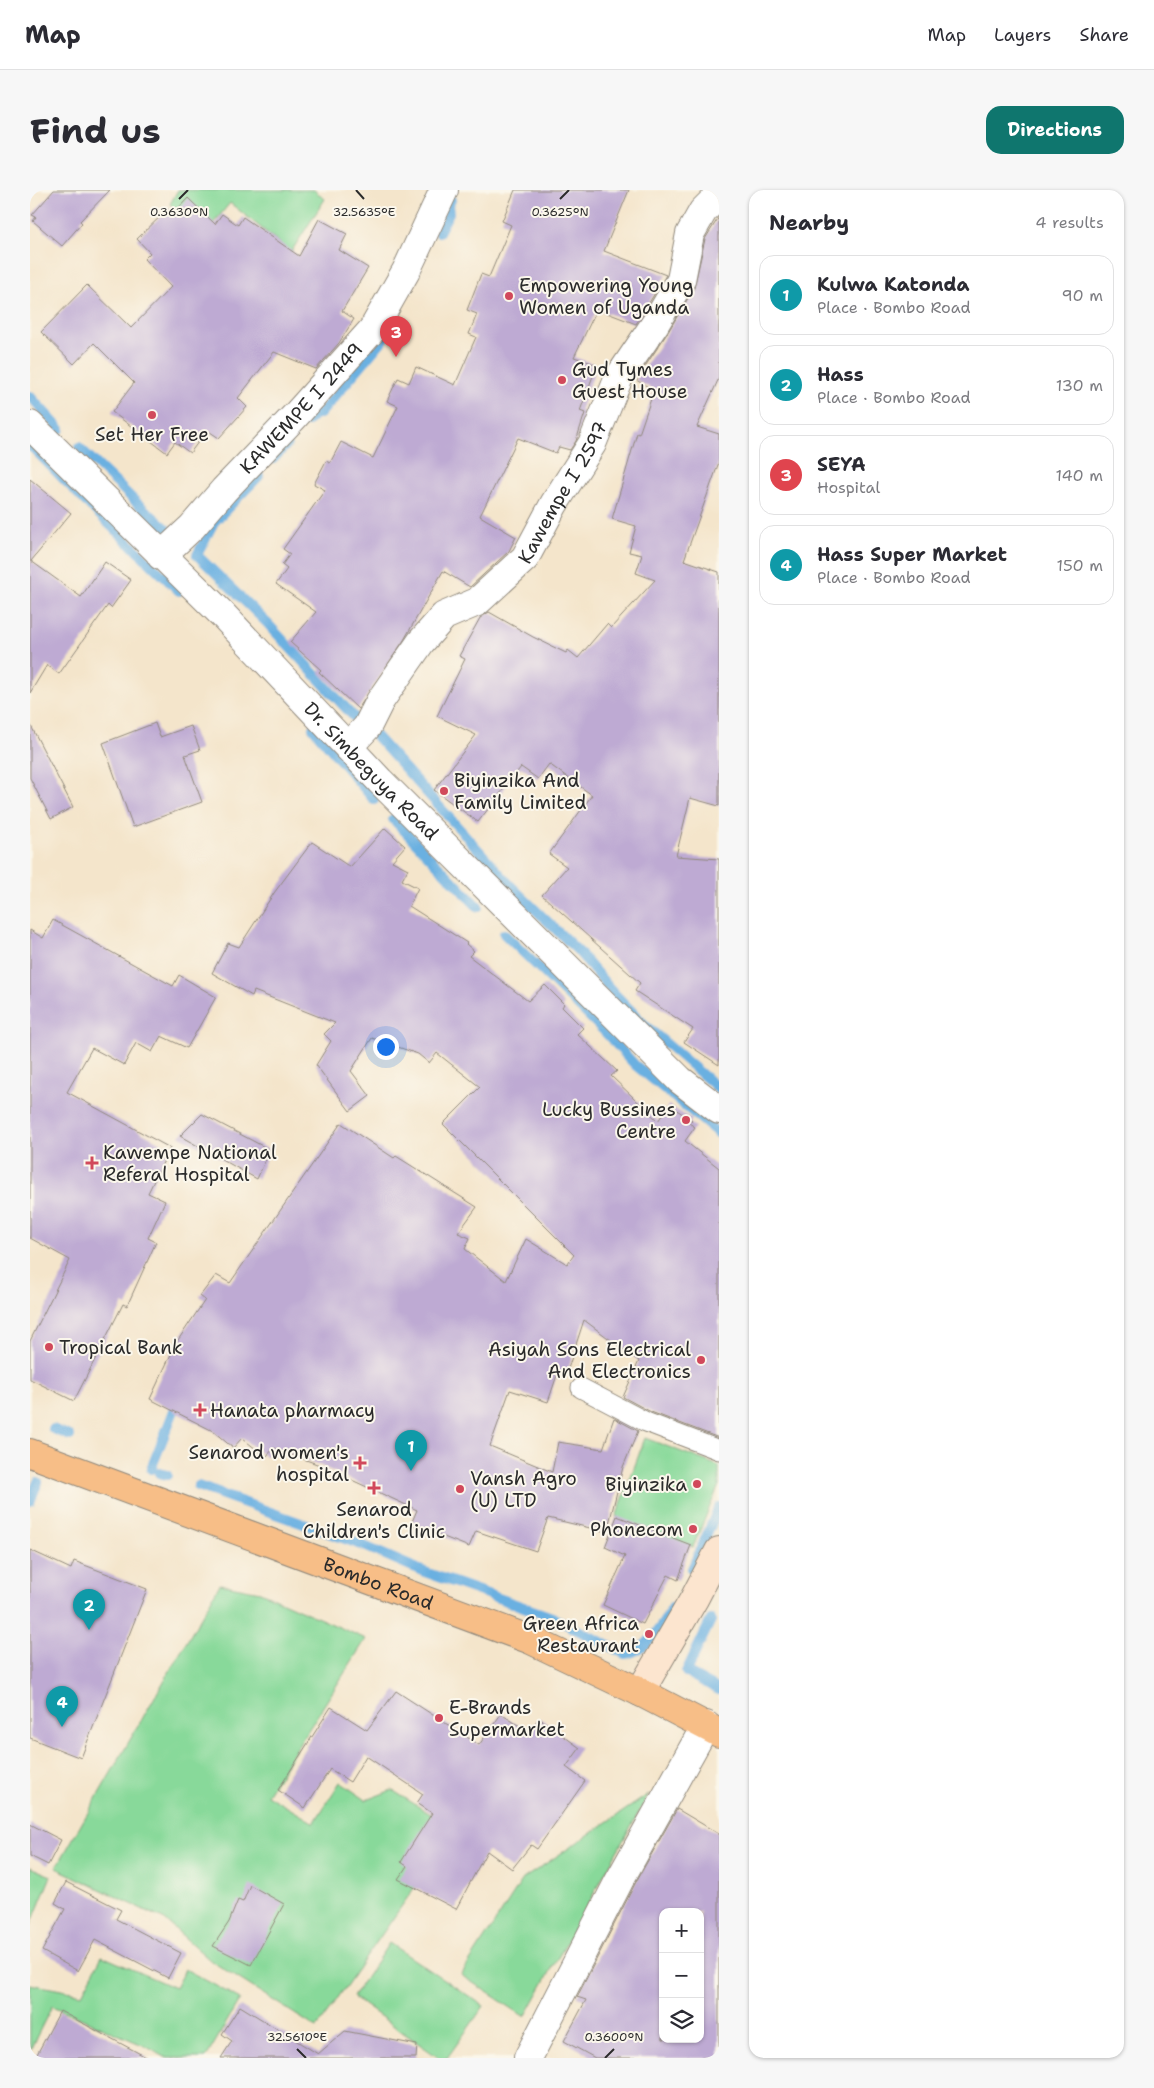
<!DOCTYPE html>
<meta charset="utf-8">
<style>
body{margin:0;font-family:"Shantell Sans",sans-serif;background:#f7f7f7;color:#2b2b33}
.controls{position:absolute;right:15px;bottom:15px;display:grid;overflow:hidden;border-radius:10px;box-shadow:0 1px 4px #0004}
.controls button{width:45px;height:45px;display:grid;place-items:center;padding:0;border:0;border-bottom:1px solid #e1e1e2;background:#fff;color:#2b2b33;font:25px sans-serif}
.you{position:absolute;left:355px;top:856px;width:18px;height:18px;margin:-12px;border:4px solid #fff;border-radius:50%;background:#1a73e8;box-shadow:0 0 0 8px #1a73e833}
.badge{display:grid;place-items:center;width:32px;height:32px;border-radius:50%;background:#0f766e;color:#fff;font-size:16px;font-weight:700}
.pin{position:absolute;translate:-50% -41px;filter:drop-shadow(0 1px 2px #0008)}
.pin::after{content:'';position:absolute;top:26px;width:18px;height:15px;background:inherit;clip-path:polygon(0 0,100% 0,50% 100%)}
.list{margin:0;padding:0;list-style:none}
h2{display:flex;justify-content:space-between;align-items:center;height:65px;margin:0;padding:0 20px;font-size:21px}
h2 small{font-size:16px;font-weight:400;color:#7c7c81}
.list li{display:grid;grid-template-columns:32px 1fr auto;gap:15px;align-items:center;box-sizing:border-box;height:80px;margin:0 10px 10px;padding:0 10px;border:1px solid #e1e1e2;border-radius:15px}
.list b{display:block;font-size:19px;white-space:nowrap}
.list p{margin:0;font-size:16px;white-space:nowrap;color:#7c7c81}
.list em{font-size:16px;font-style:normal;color:#7c7c81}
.icon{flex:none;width:28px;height:28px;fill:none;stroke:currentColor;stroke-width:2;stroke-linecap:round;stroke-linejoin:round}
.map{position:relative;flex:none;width:689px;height:1868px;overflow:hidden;border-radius:15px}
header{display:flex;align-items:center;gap:30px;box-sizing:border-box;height:70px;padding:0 25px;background:#fff;border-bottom:1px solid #e1e1e2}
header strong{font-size:24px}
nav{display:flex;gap:28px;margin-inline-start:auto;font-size:18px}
.intro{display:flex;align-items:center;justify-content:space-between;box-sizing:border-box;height:120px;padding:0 30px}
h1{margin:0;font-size:35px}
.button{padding:12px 22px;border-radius:15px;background:#0f766e;color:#fff;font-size:18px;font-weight:700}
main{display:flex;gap:30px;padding:0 30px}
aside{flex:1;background:#fff;border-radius:15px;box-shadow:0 1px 4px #0004}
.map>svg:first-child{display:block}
</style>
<header>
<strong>Map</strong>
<nav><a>Map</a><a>Layers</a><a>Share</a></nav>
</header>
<div class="intro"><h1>Find us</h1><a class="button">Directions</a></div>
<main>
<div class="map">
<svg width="689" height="1868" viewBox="0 0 689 1868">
<rect width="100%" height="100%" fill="#fbf7ec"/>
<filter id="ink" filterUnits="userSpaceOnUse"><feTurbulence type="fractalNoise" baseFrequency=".02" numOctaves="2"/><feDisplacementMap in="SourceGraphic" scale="10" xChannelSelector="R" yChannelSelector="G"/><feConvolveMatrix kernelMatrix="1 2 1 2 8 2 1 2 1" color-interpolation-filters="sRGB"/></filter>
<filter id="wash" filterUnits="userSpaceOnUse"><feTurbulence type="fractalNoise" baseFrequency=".0096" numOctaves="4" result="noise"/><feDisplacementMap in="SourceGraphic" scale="20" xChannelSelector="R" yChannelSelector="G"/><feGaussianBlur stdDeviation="1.12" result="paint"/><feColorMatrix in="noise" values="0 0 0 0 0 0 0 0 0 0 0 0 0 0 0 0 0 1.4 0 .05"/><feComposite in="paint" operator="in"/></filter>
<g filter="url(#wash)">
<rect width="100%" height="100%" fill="#f4e5cb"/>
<path fill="#88d99a" stroke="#5a8262" d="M148,0H284L295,9L261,62L200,13L172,47L140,14Z
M615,1248L689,1276V1295L663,1357L586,1327Z
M190,1394L230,1402L336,1449L237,1605L284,1633L310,1592L336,1610L362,1600L410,1630L423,1642L287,1838L181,1771L135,1730L26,1678Z
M619,1604L495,1827L431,1785L493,1689Z
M0,1677L21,1686L0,1737Z
M359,1753L454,1816L417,1868H409L323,1807Z
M72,1766L145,1798L155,1779L210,1809L176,1868H137L115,1856L22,1816L0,1860V1794L52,1804Z"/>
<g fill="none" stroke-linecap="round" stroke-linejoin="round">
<path stroke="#6bb0e1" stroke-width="10" d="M409,42L419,23L418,15L421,10
M0,206L30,239
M277,232L285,224H290L352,151L359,137
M0,255L57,313L149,401
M49,257L107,313L136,338
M243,269L257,254
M229,286L184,332L167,365L238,434L326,529
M283,538L344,610
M343,543L481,696L548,761L582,801L616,836L689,899
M363,629L448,717
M474,744L573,840L605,875L689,944
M23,1239L40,1246
M121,1279L149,1208
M129,1283L137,1285
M168,1296L332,1355L392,1381L522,1427L595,1464C619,1460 631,1436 643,1417
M0,1311L8,1292
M662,1379L689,1317
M681,1430L656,1482L689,1500"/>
</g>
<g id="blocks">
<path fill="#beaad3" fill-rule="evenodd" d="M24,0H80L50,31L52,33L32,56L3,31L6,27L2,25Z
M485,0H599L574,61L636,85L606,134L567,119L544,167L567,175L550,221L555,223L546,251L540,260L529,257L526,263L488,248L450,326L486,347L479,361L440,397L413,381L374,450L328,519L289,482L291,480L260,452L286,422L246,394L257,379L252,375L260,364L253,359L295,300L284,294L296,271L300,273L311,252L343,268L368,216L357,211L368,188L379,193L386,177L425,195L446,147L439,144L447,124L437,120L451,84L459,87L481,35L472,31Z
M158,8L185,34L192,24L208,35L213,27L269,66L289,29L317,44L309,60L338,78L312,121L324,129L309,153L286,179L244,162L208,208L217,217L189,248L177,240L160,263L145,252L137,263L82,222L104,193L64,153L44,174L11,142L57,95L101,138L141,97L114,69L120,63L107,49L138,19L143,24Z
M689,27V188L667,237L689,244V272L654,370L689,382V616L660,608L646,666L689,669V875L654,852L663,839L605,801L610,793L512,705L537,677L519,664L562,605L519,574L508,589L491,577L448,632L404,600L446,545L407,526L435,469L429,466L450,428L459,422L503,447L536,463L538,460L548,468L577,434L581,438L625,390L606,383L612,365L599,362L606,336L582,329L607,243L609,244L624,200L606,190L638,142L664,98L675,49Z
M0,289L41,323L1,371L51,407L75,372L101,390L81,418L78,415L29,484L17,475L0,503Z
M125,533L130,547L161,536L170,560L155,565L172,612L103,637L73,553Z
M0,534L43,617L21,629L0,588Z
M355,638L375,656L362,671L378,679L372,690L388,698L379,716L437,753L436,754L444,761L439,766L498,811L515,795L534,814L532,817L553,838L547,844L587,881L581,886L628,931L639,915L662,930L659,933L665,937L655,951L689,978V1248L621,1222L593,1207L609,1171L554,1130L536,1185L528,1182L518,1212L480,1200L460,1256L522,1282L528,1252L573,1259L584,1228L608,1241L593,1277L577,1342L518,1328L506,1361L446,1341L439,1357L381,1334L387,1320L287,1274L244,1258L236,1267L212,1248L203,1258L183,1241L120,1209L143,1160L142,1159L175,1110L170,1106L186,1085L200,1093L311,933L364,968L366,966L447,1017L428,1043L440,1048L435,1059L476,1091L496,1049L537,1074L544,1065L413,934L450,897L407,863L399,873L388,864L342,848L321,881L340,906L320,921L286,875L301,851L294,844L305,833L224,801L222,806L182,783L198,753L209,757L244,703L282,652L320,677Z
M23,730L143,796L149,785L186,807L157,858L131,846L122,862L106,853L94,875L62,858L37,902L140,958L118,1003L135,1011L118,1048L126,1052L97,1116L93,1114L44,1211L0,1189V1151L40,1070L0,1048V740L13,748Z
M172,924L240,960L227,989L150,946Z
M587,1326L661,1355L648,1390L638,1385L613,1434L573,1415L595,1366L575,1357Z
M0,1360L41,1379L44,1371L117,1399L51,1568L0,1548Z
M366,1501L449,1555L471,1524L499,1542L509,1528L550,1558L536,1577L555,1591L507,1659L501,1655L482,1679L457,1661L426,1719L368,1689L377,1676L371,1672L402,1623L387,1613L393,1604L336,1566L320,1592L300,1579L275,1618L248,1600L301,1517L337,1540Z
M647,1619L689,1644V1868H565L534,1851L556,1810L547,1807L607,1690ZM633,1722H670V1849H633Z
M0,1634L31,1650L18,1675L0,1666Z
M36,1692L91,1720L86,1729L151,1763L138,1788L65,1750L48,1781L12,1761L35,1719L25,1713Z
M220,1695L254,1714L221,1775L183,1756L199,1732L208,1710L213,1712Z
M210,1816L288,1864L315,1841L387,1855L386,1868H191L202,1851L192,1844Z
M30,1821L118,1868H5Z"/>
</g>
</g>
<g filter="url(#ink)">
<use href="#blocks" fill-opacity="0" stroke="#90887b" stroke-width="1"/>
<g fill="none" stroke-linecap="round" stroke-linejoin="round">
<defs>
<path id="lane" d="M551,1198L616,1232L689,1260"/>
<g id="street">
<path id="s1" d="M0,235L192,424L350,591L650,890L689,920"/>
<path id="s2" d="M131,366L162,337L194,300L265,226L343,139L376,81L414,0"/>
<path id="s3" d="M318,557L337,537L350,511L391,452L414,426L447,412L495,368L524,314L562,254L589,187L625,134L651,90L660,44L673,21L689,5"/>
<path d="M498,1868L589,1691L676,1535"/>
</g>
<path id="secondary" d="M610,1502L664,1409L689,1361"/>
<g id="primary">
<path id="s4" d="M0,1263L501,1450L610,1502L689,1543"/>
</g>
</defs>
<use href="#lane" stroke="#90887b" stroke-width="21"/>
<use href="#street" stroke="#90887b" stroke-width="30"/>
<use href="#secondary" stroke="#90887b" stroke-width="30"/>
<use href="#primary" stroke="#90887b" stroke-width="30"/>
<use href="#lane" stroke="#fff" stroke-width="19"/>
<use href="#street" stroke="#fff" stroke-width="28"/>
<use href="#secondary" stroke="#fce5cf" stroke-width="28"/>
<use href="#primary" stroke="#f7be87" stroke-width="28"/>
</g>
</g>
<path fill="none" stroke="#2b2b2b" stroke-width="2" d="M326,0L334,9M149,9L158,0M530,9L539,0M267,1859L276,1868M575,1868L584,1859"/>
<g fill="#d1495b" stroke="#fbf7ec" stroke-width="2">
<circle cx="479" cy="106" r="5"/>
<circle cx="532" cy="190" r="5"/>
<circle cx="122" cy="225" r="5"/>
<circle cx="414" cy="601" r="5"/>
<circle cx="656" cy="930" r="5"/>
<path d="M59.5 965.5h5v5h5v5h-5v5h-5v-5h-5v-5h5z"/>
<circle cx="19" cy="1157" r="5"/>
<circle cx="671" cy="1170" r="5"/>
<path d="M167.5 1212.5h5v5h5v5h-5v5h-5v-5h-5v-5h5z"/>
<path d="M327.5 1265.5h5v5h5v5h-5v5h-5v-5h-5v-5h5z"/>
<circle cx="667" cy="1294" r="5"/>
<path d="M341.5 1290.5h5v5h5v5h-5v5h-5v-5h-5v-5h5z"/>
<circle cx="430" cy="1299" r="5"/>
<circle cx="663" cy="1339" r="5"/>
<circle cx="619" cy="1444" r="5"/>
<circle cx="409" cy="1528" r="5"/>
</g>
<g text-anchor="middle" stroke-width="4" stroke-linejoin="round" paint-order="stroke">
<g font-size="19" fill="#2b2b2b" stroke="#fbf7ec" text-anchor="start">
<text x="489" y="102">Empowering Young<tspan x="489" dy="22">Women of Uganda</tspan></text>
<text x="542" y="186">Gud Tymes<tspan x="542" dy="22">Guest House</tspan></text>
<text x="122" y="251" text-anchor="middle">Set Her Free</text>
<text x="424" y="597">Biyinzika And<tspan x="424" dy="22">Family Limited</tspan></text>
<text x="646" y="926" text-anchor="end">Lucky Bussines<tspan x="646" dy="22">Centre</tspan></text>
<text x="73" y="969">Kawempe National<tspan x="73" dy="22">Referal Hospital</tspan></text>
<text x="29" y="1164">Tropical Bank</text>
<text x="661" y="1166" text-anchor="end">Asiyah Sons Electrical<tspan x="661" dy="22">And Electronics</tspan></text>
<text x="180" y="1227">Hanata pharmacy</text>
<text x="319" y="1269" text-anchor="end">Senarod women's<tspan x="319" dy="22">hospital</tspan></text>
<text x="440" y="1295">Vansh Agro<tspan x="440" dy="22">(U) LTD</tspan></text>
<text x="657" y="1301" text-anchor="end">Biyinzika</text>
<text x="344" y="1326" text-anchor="middle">Senarod<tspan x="344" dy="22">Children's Clinic</tspan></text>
<text x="653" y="1346" text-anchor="end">Phonecom</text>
<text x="609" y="1440" text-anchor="end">Green Africa<tspan x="609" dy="22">Restaurant</tspan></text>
<text x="419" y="1524">E-Brands<tspan x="419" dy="22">Supermarket</tspan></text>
</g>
<g font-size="19" fill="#2b2b2b" stroke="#fbf7ec">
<text dy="7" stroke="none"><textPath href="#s2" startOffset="204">KAWEMPE I 2449</textPath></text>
<text dy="7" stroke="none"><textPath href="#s3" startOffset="340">Kawempe I 2597</textPath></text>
<text dy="7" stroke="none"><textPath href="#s1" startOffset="486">Dr. Simbeguya Road</textPath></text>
<text dy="7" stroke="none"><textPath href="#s4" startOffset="372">Bombo Road</textPath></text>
</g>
</g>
<g font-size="12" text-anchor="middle" fill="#2b2b2b" stroke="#fbf7ec" stroke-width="4" stroke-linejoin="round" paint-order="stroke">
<text x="149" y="26">0.3630°N</text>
<text x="334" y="26">32.5635°E</text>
<text x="530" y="26">0.3625°N</text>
<text x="267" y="1851">32.5610°E</text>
<text x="584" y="1851">0.3600°N</text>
</g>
</svg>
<div class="controls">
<button>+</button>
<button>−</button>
<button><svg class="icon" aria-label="layers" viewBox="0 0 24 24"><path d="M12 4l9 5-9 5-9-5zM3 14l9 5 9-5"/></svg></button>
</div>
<div class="you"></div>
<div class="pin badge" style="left:381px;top:1281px;background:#0f9aa8">1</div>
<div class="pin badge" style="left:59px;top:1440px;background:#0f9aa8">2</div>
<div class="pin badge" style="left:366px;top:167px;background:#e0444e">3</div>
<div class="pin badge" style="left:32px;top:1537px;background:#0f9aa8">4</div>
</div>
<aside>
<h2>Nearby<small>4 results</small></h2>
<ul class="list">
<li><span class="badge" style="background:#0f9aa8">1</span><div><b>Kulwa Katonda</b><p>Place · Bombo Road</p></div><em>90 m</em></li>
<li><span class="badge" style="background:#0f9aa8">2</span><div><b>Hass</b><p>Place · Bombo Road</p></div><em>130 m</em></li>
<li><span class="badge" style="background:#e0444e">3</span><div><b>SEYA</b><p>Hospital</p></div><em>140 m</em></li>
<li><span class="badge" style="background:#0f9aa8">4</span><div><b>Hass Super Market</b><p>Place · Bombo Road</p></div><em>150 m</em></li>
</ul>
</aside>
</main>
